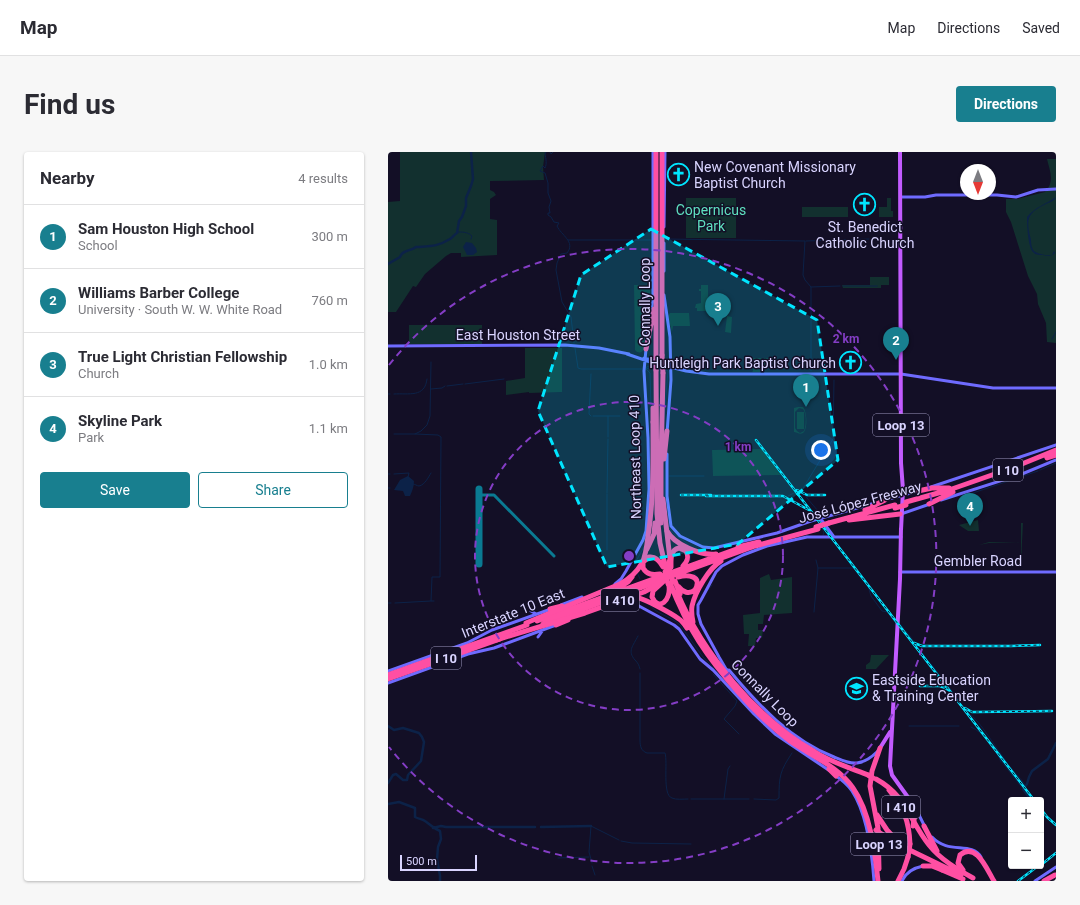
<!DOCTYPE html>
<meta charset="utf-8">
<style>
body{margin:0;font-family:Roboto,sans-serif;background:#f7f7f7;color:#2b2b33}
.controls{position:absolute;right:12px;bottom:12px;display:grid;overflow:hidden;border-radius:4px;box-shadow:0 1px 3px #0004}
.controls button{width:36px;height:36px;display:grid;place-items:center;padding:0;border:0;border-bottom:1px solid #e1e1e2;background:#fff;color:#2b2b33;font:20px sans-serif}
.compass{position:absolute;left:572px;top:12px;width:36px;height:36px;border-radius:50%;background:#fff;box-shadow:0 1px 3px #0004;rotate:180deg}
.scale{position:absolute;left:12px;bottom:10px;width:77px;box-sizing:border-box;padding-left:4px;border:2px solid #d9d4ff;border-top:0;font-size:11px;line-height:14px;white-space:nowrap;color:#d9d4ff;-webkit-text-stroke:3px #130f26;paint-order:stroke}
.you{position:absolute;left:433px;top:298px;width:14px;height:14px;margin:-10px;border:3px solid #fff;border-radius:50%;background:#1a73e8;box-shadow:0 0 0 6px #1a73e833}
.badge{display:grid;place-items:center;width:26px;height:26px;border-radius:50%;background:#187f8f;color:#fff;font-size:13px;font-weight:700}
.pin{position:absolute;translate:-50% -33px;filter:drop-shadow(0 1px 2px #0008)}
.pin::after{content:'';position:absolute;top:21px;width:14px;height:12px;background:inherit;clip-path:polygon(0 0,100% 0,50% 100%)}
.list{margin:0;padding:0;list-style:none}
h2{display:flex;justify-content:space-between;align-items:center;height:52px;margin:0;padding:0 16px;font-size:17px}
h2 small{font-size:13px;font-weight:400;color:#7c7c81}
.list li{display:grid;grid-template-columns:26px 1fr auto;gap:12px;align-items:center;box-sizing:border-box;height:64px;padding:0 16px;border-top:1px solid #e1e1e2}
.list b{display:block;font-size:15px;white-space:nowrap}
.list p{margin:0;font-size:13px;white-space:nowrap;color:#7c7c81}
.list em{font-size:13px;font-style:normal;color:#7c7c81}
.actions{display:flex;gap:8px;padding:12px 16px}
.actions a{flex:1;padding:9px 0;border:1px solid #187f8f;border-radius:4px;text-align:center;font-size:14px;color:#187f8f}
.actions .main{background:#187f8f;color:#fff}
.map{position:relative;flex:none;width:668px;height:729px;overflow:hidden;border-radius:4px}
header{display:flex;align-items:center;gap:24px;box-sizing:border-box;height:56px;padding:0 20px;background:#fff;border-bottom:1px solid #e1e1e2}
header strong{font-size:19px}
nav{display:flex;gap:22px;margin-inline-start:auto;font-size:14px}
.intro{display:flex;align-items:center;justify-content:space-between;box-sizing:border-box;height:96px;padding:0 24px}
h1{margin:0;font-size:28px}
.button{padding:10px 18px;border-radius:4px;background:#187f8f;color:#fff;font-size:14px;font-weight:700}
main{display:flex;gap:24px;padding:0 24px}
aside{flex:1;background:#fff;border-radius:4px;box-shadow:0 1px 3px #0004}
.map>svg:first-child{display:block}
</style>
<header>
<strong>Map</strong>
<nav><a>Map</a><a>Directions</a><a>Saved</a></nav>
</header>
<div class="intro"><h1>Find us</h1><a class="button">Directions</a></div>
<main>
<aside>
<h2>Nearby<small>4 results</small></h2>
<ul class="list">
<li><span class="badge">1</span><div><b>Sam Houston High School</b><p>School</p></div><em>300 m</em></li>
<li><span class="badge">2</span><div><b>Williams Barber College</b><p>University · South W. W. White Road</p></div><em>760 m</em></li>
<li><span class="badge">3</span><div><b>True Light Christian Fellowship</b><p>Church</p></div><em>1.0 km</em></li>
<li><span class="badge">4</span><div><b>Skyline Park</b><p>Park</p></div><em>1.1 km</em></li>
</ul>
<div class="actions"><a class="main">Save</a><a>Share</a></div>
</aside>
<div class="map">
<svg width="668" height="729" viewBox="0 0 668 729">
<rect width="100%" height="100%" fill="#130f26"/>
<path fill="#12302f" fill-rule="evenodd" d="M12,0H157L155,15L156,28L102,29V38L106,40L108,43L102,47V67L109,68V103L73,105V101H63L58,104L37,122L28,135L25,134L8,160H0V50L12,49Z
M659,7H668V191L659,190L658,171L650,152L649,142L640,124L623,70L618,60V47H629L657,40C667,29 662,20 659,7Z
M298,46H348V86H298Z
M499,46H503V59H505V65H491V55H499Z
M414,55H460V65H414Z
M482,125H501V133H493V136H455L454,133H482Z
M246,133H262V149L257,178L256,197C254,200 253,201 249,200L247,198Z
M313,133H320V159H309V156H307L308,152L313,151V139H311V137H313Z
M282,161H301L302,174H285L284,180L280,164Z
M339,164L344,165L343,181L337,180Z
M21,173H94V192H21Z
M137,196H174V240L141,241V240L118,243V229L137,226Z
M365,206H374L373,220H364L365,219Z
M376,206H386V213H376Z
M410,255H415C419,259 420,278 415,281C412,283 408,280 406,280V256ZM411,256L415,257C419,262 418,274 416,279L412,281L409,279L407,276V260Z
M409,260H416V277H409Z
M374,297L393,323L325,324L324,298Z
M590,368L591,379H580L571,373Z
M633,371H635L634,390H668H634V418L633,390L601,391L591,393L601,390H633Z
M381,422L383,428L404,425V461L376,463L375,472H370V478H375L374,486H368L367,494H360L361,482H356L355,463L372,461V426Z
M483,503H501L488,517H473H478V513L482,510Z"/>
<path fill="#0c2248" d="M668,45C666,50 661,50 656,53C640,61 638,67 642,84C644,89 642,94 646,99C650,102 659,104 664,103L666,99L668,102L667,101C664,104 660,105 655,103C653,103 648,103 646,101C640,97 639,73 639,65C647,55 658,52 668,45Z
M78,90L84,91L88,96L89,100L85,103H79L75,95Z
M20,324L26,329C26,335 24,339 22,344H17L15,339L6,338L12,328Z"/>
<g fill="none" stroke-linecap="round" stroke-linejoin="round">
<path stroke="#0c2248" stroke-width="1" d="M158,0L157,2C158,7 159,12 157,16L155,14L152,19L157,21L160,31V41L163,49L161,55L162,61H160V63L163,65L166,70L171,71L169,74C173,83 188,90 179,101L173,102L169,111L168,118L174,150L183,165L186,191
M162,0L163,2L165,0
M70,80C75,80 80,80 84,84L83,87
M277,87L417,89L415,123L417,128L423,135V219
M180,88H263
M418,89L481,87
M447,89H452
M455,134H489
M423,135L452,134
M664,187L668,180
M187,196L190,216L193,217H254
M257,216L265,212
M258,217L262,221L263,255
M258,217L266,214
M203,222L201,262L203,264
M77,232L116,227
M59,234L75,232
M43,237L54,236L57,234
M0,242H2
M6,242C21,241 37,246 39,227
M205,264H232
M220,264V285
M276,267L280,219L277,217
M6,282H27L33,279L39,273L42,264L43,210
M27,282L50,283L53,285L52,425H44L43,449H46
M276,318L277,346
M652,318L668,311
M0,322H2
M6,322L21,321L20,325
M281,324H316
M25,332C27,332 29,334 31,334C37,333 41,324 43,321
M0,336H2
M219,341L220,287
M585,341L650,319
M400,344L410,339L416,343
M429,363L430,359L419,346L414,338L445,287L446,228
M280,374C287,387 296,386 302,395
M434,376L436,381L435,383
M219,398V342
M302,409L303,400
M247,416V411L257,393
M430,416H466L480,434L483,444L494,459L500,460
M249,420L252,427
M306,421L312,428
M320,438L324,433
M0,451H3
M7,451L43,449
M261,452C267,462 283,464 292,473L315,505L335,526
M426,460L430,416L428,408
M501,462L507,470
M512,472L516,477
M518,479L528,492
M250,484C245,494 239,499 247,508C250,511 251,513 252,517
M529,494L540,509
M543,512L570,547
M252,521V588C252,594 253,599 259,601H277C280,610 274,643 284,646C288,648 295,647 300,647
M325,522L349,549L347,554L336,567L351,582
M553,535L563,541L577,559
M578,559C590,566 606,593 615,605C621,615 631,624 638,634
M521,574H571
M583,575C594,579 609,598 613,610
M614,610L635,637
M303,647H361
M336,647L340,617L342,614
M366,647L388,648L391,646C391,624 392,619 404,601
M233,689L244,691L303,692
M170,706L201,705
M204,711L201,700L203,674L231,688
M204,714L207,723"/>
<path stroke="#0c2248" stroke-width="2.5" d="M0,112L12,105C14,98 23,99 28,95C42,94 49,95 62,87C65,85 67,82 69,81L71,69L74,65L78,54V46L83,34L85,27L83,0
M0,574L6,578L15,576L31,581L34,585L36,590L33,609L20,623L19,628H15L8,622L5,623L0,631
M643,648L635,637L639,632L641,625L644,619L660,607L668,591
M0,652L11,650L27,656V665C31,667 34,667 37,669C43,673 45,676 52,679L53,687L50,695L49,707L52,724V729
M153,675L203,674
M45,676L53,674L58,675H147"/>
<path stroke="#0a7a92" stroke-width="3" d="M91,343H106L166,404"/>
<path stroke="#0a7a92" stroke-width="7" d="M91,412V337"/>
<path stroke="#6f6bff" stroke-width="3" d="M513,45H537L548,43H609L628,45L650,38L668,37
M276,75L277,0
M276,91V119
M276,143L282,185L283,228L279,281
M259,184L265,147V0
M0,194L177,193L211,196L241,202
M239,202L268,212
M256,206L297,217
M274,213L298,219L321,222H513L605,236H668
M279,302V344L283,374L292,384L315,395L326,396L389,381L423,369L487,351
M543,335L668,293
M497,348L530,339
M553,348L634,322L668,308
M513,362L542,352
M432,366L446,385
M512,420H668
M227,432L233,427L238,419L255,388L258,379L261,337L260,286L256,219L258,197
M173,453L194,445
M217,456C229,453 238,450 251,454L286,473L291,477L312,507L325,518L366,562L387,582L442,619
M143,459L148,462
M150,485L155,478
M341,518C370,553 403,588 446,605C453,608 461,612 469,611C478,610 484,605 490,599
M0,519L79,491L104,478L163,457
M341,519L338,517L331,505L313,472L310,462V453L313,448L328,420L334,414L355,403L379,394L419,385H513
M0,531L80,502L106,496L168,473
M448,624C454,628 460,633 464,639C479,662 484,701 486,729
M528,657L537,675
M544,685C561,703 583,689 593,705
M514,729C518,720 525,716 535,714
M647,729L668,715"/>
<path stroke="#c25bff" stroke-width="4" d="M512,0L513,311L515,338L513,378
M513,376L512,427L502,614L504,623L527,655
M492,596L502,580"/>
<path stroke="#ff4fa3" stroke-width="5" d="M274,0V203
M258,197L266,157
M268,206V0
M268,218L269,362L272,391L278,417
M265,270V256
M659,306L668,303
M276,307L279,279
M530,339L544,336H561
M518,350L561,338L624,316L668,298
M541,352L565,340
M477,358L497,348
M461,368L512,362
M273,371V313L275,221
M441,371L507,353
M279,379C286,392 312,404 328,402
M350,395L371,390
M259,397L266,382L267,371
M283,415C283,407 282,398 291,396L298,399C301,405 300,409 295,414
M272,422C265,423 259,423 255,416V410L261,405C268,404 272,409 275,415
M281,425L367,394L430,377
M290,425C300,422 315,424 307,438C301,443 295,440 291,435
M276,429L265,439L264,445C271,460 283,448 281,434
M287,429L292,442
M282,431C300,477 318,504 351,541C366,558 383,575 402,589C422,603 451,615 465,636C482,660 487,699 490,729
M229,437L240,430L244,425
M289,440C314,501 369,567 427,600C443,610 462,616 480,623
M243,444C252,444 283,461 291,467C294,469 297,473 299,476
M162,457L174,454
M149,469L354,395
M305,470C304,465 303,460 304,454C307,440 321,416 333,409
M155,472L271,429
M168,473L180,468
M0,523L139,473
M0,527L112,487
M441,617L448,624
M488,627C519,644 521,668 541,693C553,708 569,717 585,726
M501,638C516,656 521,669 522,692
M527,655V662
M489,663L499,678L510,690
M536,674L549,699
M495,683L505,690L573,723
M535,714H544L554,718
M491,717L490,676L482,634L484,619L492,596
M575,718L570,711L572,703C588,689 599,718 606,729
M510,729L516,717L520,705
M656,729L667,723"/>
<defs>
<path id="rail" d="M368,288L646,648
M409,338L419,343H437
M293,343H323
M318,344H395L421,358
M526,491L534,494H623L652,493
M532,534H552L561,538
M577,556L584,560H589L664,559
M653,657L659,665L668,673
M653,713L668,701
M630,729L650,714"/>
</defs>
<use href="#rail" stroke="#00e5ff" stroke-width="2.5"/>
<use href="#rail" stroke="#130f26" stroke-width="1" stroke-dasharray="3" stroke-linecap="butt"/>
<path stroke="#ff4fa3" stroke-width="5" d="M274,203L275,221
M268,206V218
M507,356L518,353
M428,375L441,371
M281,416L285,430
M277,420L280,432
M138,471L232,432C241,427 249,420 254,411C258,403 259,393 260,384C266,346 265,308 265,270
M108,488L197,461L256,440L267,434L278,421L282,407L275,347
M480,623L485,626
M525,674L527,662
M488,678L495,683
M520,705L522,692
M554,718L575,727"/>
</g>
<path fill="#00e5ff" fill-opacity="0.2" stroke="#00e5ff" stroke-width="3" stroke-dasharray="8 5" stroke-linejoin="round" d="M263,77L429,168L450,308L350,392L219,415L150,259L193,123Z"/>
<g fill="none" stroke="#843dc5" stroke-width="2" stroke-dasharray="7 5">
<circle cx="241" cy="404" r="154"/>
<path d="M1 213A307 307 0 1 1 1 595"/>
</g>
<defs>
<symbol id="church-ring" viewBox="-11 -11 22 22"><circle r="9.5" fill="#130f26" stroke="#00e5ff" stroke-width="1.5"/><path d="M-1.2-6h2.4v3.5h3.3v2.4h-3.3V6h-2.4V-.1h-3.3v-2.4h3.3Z" fill="#00e5ff"/></symbol>
<symbol id="university-ring" viewBox="-11 -11 22 22"><circle r="9.5" fill="#130f26" stroke="#00e5ff" stroke-width="1.5"/><path d="M0-5L7-2L0 1L-7-2ZM-4 1L0 2.5L4 1V4Q0 6-4 4Z" fill="#00e5ff"/></symbol>
</defs>
<g fill-rule="evenodd">
<use href="#church-ring" x="278" y="10" width="25" height="25"/>
<use href="#church-ring" x="464" y="40" width="25" height="25"/>
<use href="#church-ring" x="450" y="198" width="25" height="25"/>
<use href="#university-ring" x="456" y="524" width="25" height="25"/>
</g>
<g text-anchor="middle" stroke-width="3" stroke-linejoin="round" paint-order="stroke">
<g fill="#130f26" stroke="#9e99be" stroke-width="1">
<rect x="485" y="262" width="56" height="22" rx="3"/>
<rect x="605" y="307" width="30" height="22" rx="3"/>
<rect x="213" y="437" width="38" height="22" rx="3"/>
<rect x="43" y="495" width="30" height="22" rx="3"/>
<rect x="494" y="644" width="38" height="22" rx="3"/>
<rect x="463" y="681" width="56" height="22" rx="3"/>
</g>
<g font-size="13" font-weight="bold" fill="#d9d4ff">
<text x="513" y="278">Loop 13</text>
<text x="620" y="323">I 10</text>
<text x="232" y="453">I 410</text>
<text x="58" y="511">I 10</text>
<text x="513" y="660">I 410</text>
<text x="491" y="697">Loop 13</text>
</g>
<g font-size="14" fill="#d9d4ff" stroke="#130f26" text-anchor="start">
<text x="306" y="20">New Covenant Missionary<tspan x="306" dy="16">Baptist Church</tspan></text>
<text x="477" y="80" text-anchor="middle">St. Benedict<tspan x="477" dy="16">Catholic Church</tspan></text>
<text x="448" y="216" text-anchor="end">Huntleigh Park Baptist Church</text>
<text x="484" y="533">Eastside Education<tspan x="484" dy="16">&amp; Training Center</tspan></text>
</g>
<g font-size="14" fill="#5fe0c0" stroke="#130f26">
<text x="323" y="63">Copernicus<tspan x="323" dy="16">Park</tspan></text>
</g>
<g font-size="14" fill="#d9d4ff" stroke="#130f26">
<text transform="translate(257 150) rotate(-90)" y="5">Connally Loop</text>
<text x="130" y="188">East Houston Street</text>
<text transform="translate(247 305) rotate(-91)" y="5">Northeast Loop 410</text>
<text transform="translate(472 350) rotate(-15)" y="5">José López Freeway</text>
<text x="590" y="414">Gembler Road</text>
<text transform="translate(125 461) rotate(-22)" y="5">Interstate 10 East</text>
<text transform="translate(377 541) rotate(45)" y="5">Connally Loop</text>
</g>
</g>
<circle cx="241" cy="404" r="6" fill="#843dc5" stroke="#130f26" stroke-width="2"/>
<g font-size="12" text-anchor="middle" font-weight="bold" fill="#843dc5" stroke="#130f26" stroke-width="3" stroke-linejoin="round" paint-order="stroke">
<text x="458" y="191">2 km</text>
<text x="350" y="299">1 km</text>
</g>
</svg>
<div class="controls">
<button>+</button>
<button>−</button>
</div>
<svg class="compass" viewBox="-18 -18 36 36"><path d="M0-13l5 13h-10z" fill="#e53935"/><path d="M0 13l5-13h-10z" fill="#7c7c81"/></svg>
<div class="scale">500 m</div>
<div class="you"></div>
<div class="pin badge" style="left:418px;top:255px">1</div>
<div class="pin badge" style="left:508px;top:208px">2</div>
<div class="pin badge" style="left:330px;top:174px">3</div>
<div class="pin badge" style="left:582px;top:374px">4</div>
</div>
</main>
